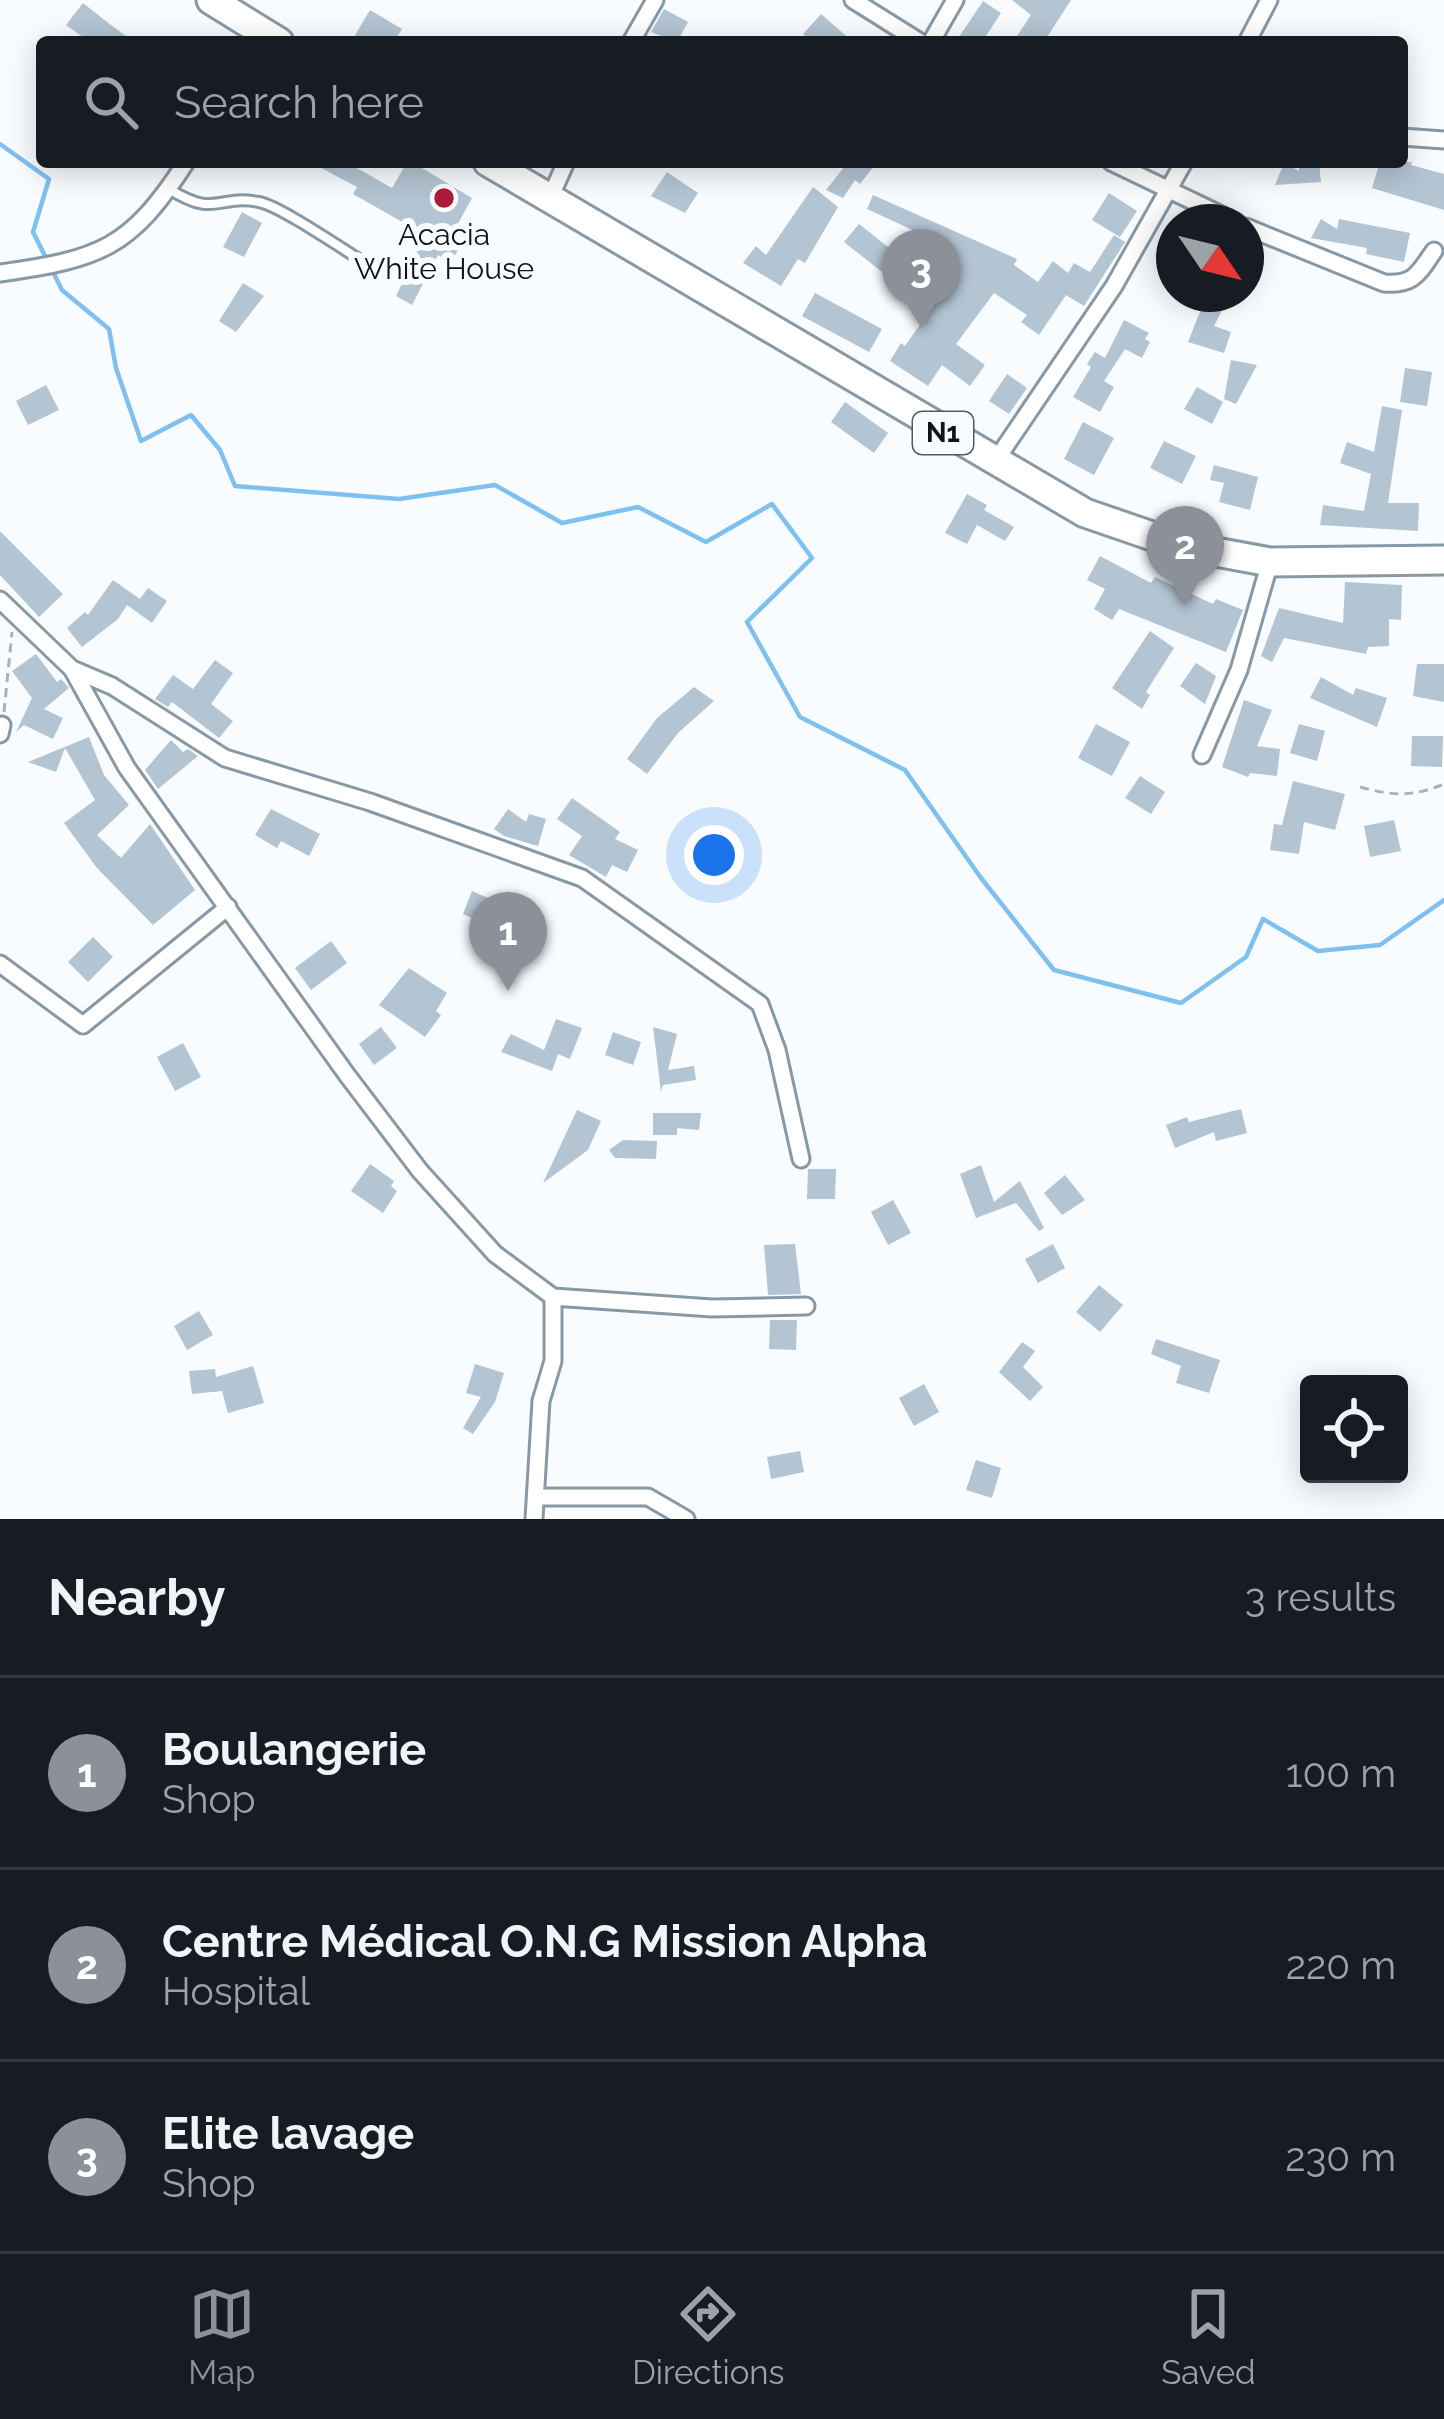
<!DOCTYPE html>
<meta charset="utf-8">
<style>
body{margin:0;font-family:Raleway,sans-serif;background:#20242c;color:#f1f3f6}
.controls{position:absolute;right:36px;bottom:36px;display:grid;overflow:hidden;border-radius:12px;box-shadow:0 6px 30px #0003}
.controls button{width:108px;height:108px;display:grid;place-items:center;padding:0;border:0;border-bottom:3px solid #363941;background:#171b24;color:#f1f3f6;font:60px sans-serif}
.compass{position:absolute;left:1156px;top:204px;width:108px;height:108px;border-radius:50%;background:#171b24;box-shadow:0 6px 30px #0003;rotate:125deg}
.you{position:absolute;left:714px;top:855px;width:42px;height:42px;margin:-30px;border:9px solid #fff;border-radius:50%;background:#1a73e8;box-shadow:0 0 0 18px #1a73e833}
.badge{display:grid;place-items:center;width:78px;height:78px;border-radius:50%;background:#8c9099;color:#fff;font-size:39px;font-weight:700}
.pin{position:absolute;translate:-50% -99px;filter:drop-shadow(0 3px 6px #0008)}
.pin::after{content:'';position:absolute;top:63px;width:42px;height:36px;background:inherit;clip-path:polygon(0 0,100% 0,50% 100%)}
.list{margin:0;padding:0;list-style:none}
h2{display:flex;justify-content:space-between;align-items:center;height:156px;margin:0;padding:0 48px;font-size:51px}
h2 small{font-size:39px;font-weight:400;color:#9ea1a6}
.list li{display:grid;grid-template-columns:78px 1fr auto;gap:36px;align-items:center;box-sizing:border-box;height:192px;padding:0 48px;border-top:3px solid #363941}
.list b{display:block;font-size:45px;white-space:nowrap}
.list p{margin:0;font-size:39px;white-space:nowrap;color:#9ea1a6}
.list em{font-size:39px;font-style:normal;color:#9ea1a6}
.icon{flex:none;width:66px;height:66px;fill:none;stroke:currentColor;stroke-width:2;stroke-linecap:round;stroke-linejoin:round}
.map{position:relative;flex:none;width:1444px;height:1519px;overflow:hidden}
.search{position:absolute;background:#171b24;box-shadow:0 6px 30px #0003;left:36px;right:36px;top:36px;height:132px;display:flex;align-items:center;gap:30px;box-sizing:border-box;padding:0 42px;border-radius:12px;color:#9ea1a6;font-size:45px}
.sheet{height:732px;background:#171b24}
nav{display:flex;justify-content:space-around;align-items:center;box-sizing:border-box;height:168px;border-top:3px solid #363941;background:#171b24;font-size:33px;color:#9ea1a6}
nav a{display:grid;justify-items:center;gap:6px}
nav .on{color:#8c9099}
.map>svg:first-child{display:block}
</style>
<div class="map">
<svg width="1444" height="1519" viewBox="0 0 1444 1519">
<rect width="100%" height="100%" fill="#f8fcff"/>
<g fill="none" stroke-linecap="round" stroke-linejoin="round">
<path stroke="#7ec0f0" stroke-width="4.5" d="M0,144L49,179L33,232L62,290L109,329L116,368L141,441L191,415L220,450L235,486L399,499L495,485L562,523L638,507L706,542L772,504L812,558L747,622L800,717L905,770L981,878L1054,970L1181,1003L1246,957L1263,919L1318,951L1380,945L1444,900"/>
</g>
<path fill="#b3c4d2" d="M1012,0H1071L1044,42H1013L1031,15Z
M983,1L1001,13L982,42H967L959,37Z
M83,3L107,22L134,42H90L66,25Z
M664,9L688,22L677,42L651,32Z
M370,10L402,29L394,42H367L355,35Z
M821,14L853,42H812L803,34Z
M310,162H346L392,188L407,162H412L472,198L448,242L459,248L451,263L438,255L412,305L396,296L425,235L353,194L357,187Z
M848,162H877L860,184L855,180L843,198L826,190Z
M1299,162H1319L1321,182L1275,185L1284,163L1299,171Z
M1380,162H1412L1411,165L1444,174V210L1372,188Z
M667,172L698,193L685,213L651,196Z
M813,187L838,207L805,263L798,259L781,286L743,263L756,246L766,255Z
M1109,193L1137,211L1120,237L1092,220Z
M873,195L1017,259L1014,265L1038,282L1053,261L1068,273L1074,263L1090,272L1114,235L1125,242L1084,306L1066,295L1039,335L1021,322L1027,315L994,293L956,344L985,365L970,386L942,365L928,386L890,361L901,343L905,346L940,296L911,275L936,241L867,209Z
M242,212L262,223L244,257L223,247Z
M1321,219L1337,229L1339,219L1410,233L1404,262L1366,254L1367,248L1311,238Z
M859,224L911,265L896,283L844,242Z
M243,283L264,296L236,332L219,321Z
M815,293L882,329L869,352L802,316Z
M1207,294L1228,299L1214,326L1231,332L1224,353L1188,342Z
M1124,320L1149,333L1145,339L1150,342L1142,358L1125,349L1104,381L1114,387L1100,412L1073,397L1091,367L1087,364L1095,352L1105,358Z
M1231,360L1257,365L1236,404L1224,399Z
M1405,368L1432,372L1427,406L1400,402Z
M1007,374L1027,388L1009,414L989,401Z
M46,385L59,410L28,425L16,401Z
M1197,387L1223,402L1212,424L1184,409Z
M845,402L888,433L874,453L831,422Z
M1382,406L1402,410L1388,503H1419L1418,531L1320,525L1323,505L1364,511L1371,474L1340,463L1347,442L1374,452Z
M1083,422L1114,438L1094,475L1064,459Z
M1164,441L1196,456L1182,484L1150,468Z
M1214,465L1258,477L1250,510L1219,502L1224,483L1210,480Z
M967,494L987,505L984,510L1014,527L1005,541L977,525L967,544L945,533Z
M0,531L63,594L39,617L0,575Z
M1100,556L1151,583L1155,577L1213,604L1216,599L1243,610L1226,652L1119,609L1112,620L1094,609L1105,589L1087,580Z
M113,580L140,599L148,588L167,601L152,623L127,605L118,619L82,647L67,628L85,612L88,615Z
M1345,582L1402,585L1401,620L1389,619V646L1368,647L1366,654L1284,638L1272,662L1261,656L1279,608L1343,623Z
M1150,631L1174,648L1146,692L1150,695L1142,709L1112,688Z
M36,654L57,682L61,679L69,688L44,709L63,718L53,739L24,725L16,732L32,698L12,671Z
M215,660L233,673L211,704L233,721L219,738L172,702L168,707L155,699L173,675L193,689Z
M1196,663L1216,676L1205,704L1180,686Z
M1417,664H1444V702L1413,696Z
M1321,677L1353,695L1356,688L1387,698L1377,727L1310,698Z
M694,687L714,701L678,733L647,774L627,759L657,718Z
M1244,700L1272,710L1257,746L1280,749L1277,776L1250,773L1248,777L1222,767Z
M1096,724L1130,742L1112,776L1078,758Z
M1299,724L1325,731L1317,761L1290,753Z
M1412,736H1443L1442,767L1411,766Z
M89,737L104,775L129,805L97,835L121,858L150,824L195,890L153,925L97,868L64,823L95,800L65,748L56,772L28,762Z
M171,740L183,752L188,749L198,756L158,789L145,770Z
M1140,776L1165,792L1151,814L1125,798Z
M1293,781L1345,794L1335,830L1304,822L1299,854L1270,850L1274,824L1282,825Z
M572,798L620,832L615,839L638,850L627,872L612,865L606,877L569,855L582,836L557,819Z
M271,809L320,834L309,856L281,841L277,848L255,835Z
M508,809L526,822L529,814L546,819L538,846L504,836L494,829Z
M1394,820L1401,851L1370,857L1364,826Z
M472,891L500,903L490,926L463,914Z
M93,937L113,957L88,982L68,962Z
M331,941L347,963L311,990L295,968Z
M409,968L447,993L436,1011L441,1015L425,1037L379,1005Z
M556,1019L582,1028L570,1059L558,1054L552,1071L501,1052L511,1034L544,1050Z
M381,1027L397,1048L374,1065L359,1044Z
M653,1027L677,1034L668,1070L694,1066L696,1080L663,1085L661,1092Z
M613,1032L641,1042L633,1065L605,1055Z
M183,1043L201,1077L175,1091L157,1057Z
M1241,1109L1247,1133L1216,1141L1214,1132L1175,1148L1166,1125L1187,1117L1189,1122Z
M577,1110L601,1121L588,1150L543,1183Z
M653,1113H701L699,1130L677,1128V1135H653Z
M623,1140L657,1141L656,1159L615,1158L609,1150Z
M370,1164L394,1181L391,1186L397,1191L383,1213L351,1191Z
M981,1165L994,1202L1020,1181L1044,1228L1039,1231L1016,1203L976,1218L960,1174Z
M808,1169H836L835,1199H807Z
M1065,1175L1085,1200L1062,1215L1044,1193Z
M893,1200L911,1233L888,1245L871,1212Z
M795,1244L801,1294L768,1295L764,1245Z
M1053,1244L1065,1268L1038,1283L1025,1259Z
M1099,1285L1123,1305L1100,1332L1076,1312Z
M199,1311L213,1335L187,1350L174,1326Z
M770,1320H797L796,1350L769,1349Z
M1156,1339L1220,1360L1209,1393L1176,1383L1181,1366L1151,1354Z
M1022,1342L1035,1351L1023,1367L1043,1387L1030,1401L999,1372Z
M475,1364L504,1373L495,1402L473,1434L463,1428L481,1397L466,1393Z
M253,1366L264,1403L228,1413L222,1391L192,1394L189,1371L215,1369L216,1377Z
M924,1384L939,1412L914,1426L899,1398Z
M800,1451L804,1472L771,1479L767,1457Z
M976,1460L1001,1468L992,1498L966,1490Z"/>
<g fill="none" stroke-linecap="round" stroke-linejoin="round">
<defs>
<path id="service" d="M169,189C217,219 216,194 259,202C281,206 351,255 375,269"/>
<path id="minor" d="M853,0L920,42
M631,42L655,0
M931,42L955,0
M1247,42L1269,0
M1402,137L1444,140
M1111,162L1236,222
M550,198L566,162
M1246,227L1384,283C1414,285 1418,274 1434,251
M0,273C100,259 130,249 186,162
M994,463L1114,286L1184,162
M0,600L72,669L127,768L347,1075L420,1171L495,1254L553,1297L712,1308L806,1306
M72,669L112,686L225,758L370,802L582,878L760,1004L777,1050L801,1159
M0,734L2,725
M1202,755L1239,670L1270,562
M0,964L83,1025L228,907
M536,1497H648L686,1519
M534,1519L541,1401L553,1361V1297"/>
<path id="trunk" d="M211,0L279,42
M488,162L1085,513L1178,545L1270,562L1444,560"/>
</defs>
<use href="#service" stroke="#8899a6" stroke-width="14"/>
<use href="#minor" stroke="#8899a6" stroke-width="21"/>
<use href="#trunk" stroke="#8899a6" stroke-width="33"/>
<path stroke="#acb1b4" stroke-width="3" stroke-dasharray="9 6" stroke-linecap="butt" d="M4,712L12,632
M1360,787C1393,796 1412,797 1444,784"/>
<use href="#service" stroke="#fff" stroke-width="8"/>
<use href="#minor" stroke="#fff" stroke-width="15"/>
<use href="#trunk" stroke="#fff" stroke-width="27"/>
</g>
<circle fill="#af1b39" stroke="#f8fcff" stroke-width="4.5" cx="444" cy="198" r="12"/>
<g text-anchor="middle" stroke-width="12" stroke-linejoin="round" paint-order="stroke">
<rect fill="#f8fcff" stroke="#54595d" stroke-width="3" x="913" y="412" width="60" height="42" rx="9"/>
<g font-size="27" font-weight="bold" fill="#0d1318">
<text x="943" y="442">N1</text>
</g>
<g font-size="30" fill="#0d1318" stroke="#f8fcff">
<text x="444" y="245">Acacia<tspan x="444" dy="34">White House</tspan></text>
</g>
</g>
</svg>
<div class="controls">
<button><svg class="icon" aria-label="locate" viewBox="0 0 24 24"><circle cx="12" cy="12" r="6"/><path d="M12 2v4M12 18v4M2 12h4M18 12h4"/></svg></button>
</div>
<svg class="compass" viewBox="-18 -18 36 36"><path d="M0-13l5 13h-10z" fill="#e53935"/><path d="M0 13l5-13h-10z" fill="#9ea1a6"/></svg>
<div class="you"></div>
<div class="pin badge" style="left:508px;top:991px">1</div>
<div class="pin badge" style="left:1185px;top:605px">2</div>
<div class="pin badge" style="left:921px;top:328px">3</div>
<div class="search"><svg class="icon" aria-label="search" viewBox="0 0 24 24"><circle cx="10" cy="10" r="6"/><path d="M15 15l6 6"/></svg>Search here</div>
</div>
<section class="sheet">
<h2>Nearby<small>3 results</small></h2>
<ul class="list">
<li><span class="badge">1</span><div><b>Boulangerie</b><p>Shop</p></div><em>100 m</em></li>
<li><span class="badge">2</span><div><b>Centre Médical O.N.G Mission Alpha</b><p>Hospital</p></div><em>220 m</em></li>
<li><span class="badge">3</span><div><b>Elite lavage</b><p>Shop</p></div><em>230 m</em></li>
</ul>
</section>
<nav>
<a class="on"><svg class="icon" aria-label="map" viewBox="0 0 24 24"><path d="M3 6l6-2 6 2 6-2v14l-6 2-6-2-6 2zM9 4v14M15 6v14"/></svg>Map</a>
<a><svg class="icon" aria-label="directions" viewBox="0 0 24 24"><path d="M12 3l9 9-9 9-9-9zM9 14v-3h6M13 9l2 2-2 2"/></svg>Directions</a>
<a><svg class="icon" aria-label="saved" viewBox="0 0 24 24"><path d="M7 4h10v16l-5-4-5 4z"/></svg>Saved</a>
</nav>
